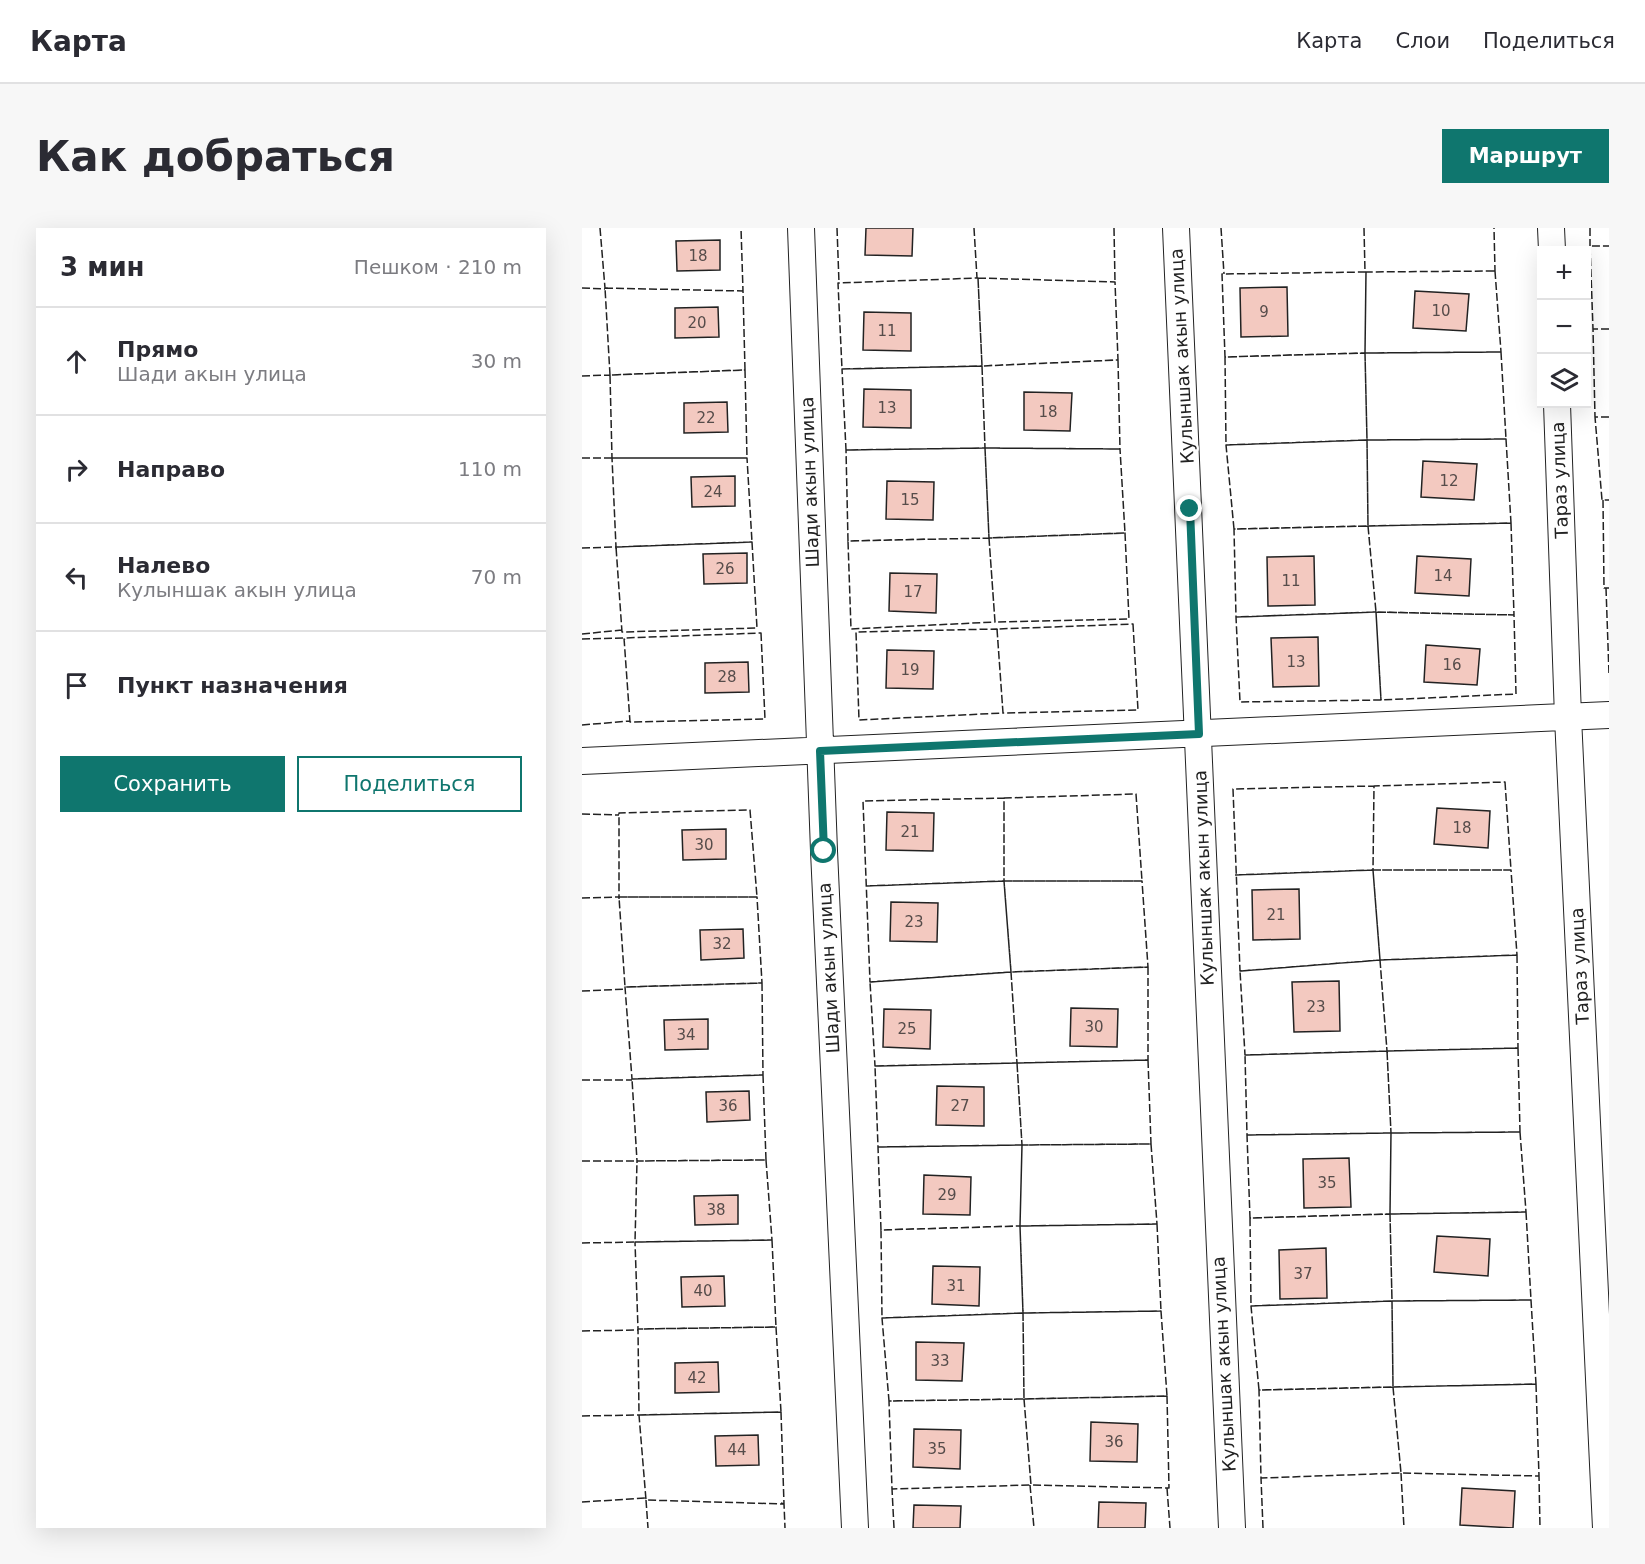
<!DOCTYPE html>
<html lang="ru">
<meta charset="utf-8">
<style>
body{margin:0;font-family:"DejaVu Sans",sans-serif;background:#f7f7f7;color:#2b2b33}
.controls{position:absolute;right:18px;top:18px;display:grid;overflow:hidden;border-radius:0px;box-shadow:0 6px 24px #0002}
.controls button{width:54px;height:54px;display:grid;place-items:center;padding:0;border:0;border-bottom:2px solid #e1e1e2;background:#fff;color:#2b2b33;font:30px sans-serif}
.stop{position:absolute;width:18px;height:18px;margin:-14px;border:4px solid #0f766e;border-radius:50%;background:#fff}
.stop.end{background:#0f766e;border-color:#fff;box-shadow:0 2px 6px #0008}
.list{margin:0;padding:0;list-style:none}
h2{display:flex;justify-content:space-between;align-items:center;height:78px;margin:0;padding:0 24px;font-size:26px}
h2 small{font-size:20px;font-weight:400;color:#7c7c81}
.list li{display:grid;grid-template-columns:39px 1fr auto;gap:18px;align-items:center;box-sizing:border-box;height:108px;padding:0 24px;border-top:2px solid #e1e1e2}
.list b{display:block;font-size:22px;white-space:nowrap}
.list p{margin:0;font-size:20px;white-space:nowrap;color:#7c7c81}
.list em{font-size:20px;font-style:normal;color:#7c7c81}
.actions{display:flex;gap:12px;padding:18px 24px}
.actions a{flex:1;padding:14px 0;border:2px solid #0f766e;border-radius:0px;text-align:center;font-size:21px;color:#0f766e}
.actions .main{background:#0f766e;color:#fff}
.icon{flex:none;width:33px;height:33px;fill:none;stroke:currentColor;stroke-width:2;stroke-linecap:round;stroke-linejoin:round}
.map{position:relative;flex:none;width:1027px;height:1300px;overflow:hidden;border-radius:0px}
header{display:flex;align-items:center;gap:36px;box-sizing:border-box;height:84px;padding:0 30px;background:#fff;border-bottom:2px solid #e1e1e2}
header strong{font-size:28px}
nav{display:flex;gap:33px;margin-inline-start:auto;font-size:21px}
.intro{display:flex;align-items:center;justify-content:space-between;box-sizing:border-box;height:144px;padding:0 36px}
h1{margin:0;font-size:42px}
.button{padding:15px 27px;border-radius:0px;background:#0f766e;color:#fff;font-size:21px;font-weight:700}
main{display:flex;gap:36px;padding:0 36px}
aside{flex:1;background:#fff;border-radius:0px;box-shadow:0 6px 24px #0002}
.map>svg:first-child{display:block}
</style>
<header>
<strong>Карта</strong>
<nav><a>Карта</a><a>Слои</a><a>Поделиться</a></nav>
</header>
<div class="intro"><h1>Как добраться</h1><a class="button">Маршрут</a></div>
<main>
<aside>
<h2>3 мин<small>Пешком · 210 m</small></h2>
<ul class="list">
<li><svg class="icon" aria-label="ahead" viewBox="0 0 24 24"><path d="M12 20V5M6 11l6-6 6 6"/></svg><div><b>Прямо</b><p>Шади акын улица</p></div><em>30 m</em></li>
<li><svg class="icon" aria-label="right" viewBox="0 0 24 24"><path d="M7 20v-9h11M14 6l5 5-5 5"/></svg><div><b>Направо</b></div><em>110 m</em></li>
<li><svg class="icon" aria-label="left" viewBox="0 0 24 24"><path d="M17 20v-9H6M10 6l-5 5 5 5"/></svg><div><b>Налево</b><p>Кулыншак акын улица</p></div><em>70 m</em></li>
<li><svg class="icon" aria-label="arrive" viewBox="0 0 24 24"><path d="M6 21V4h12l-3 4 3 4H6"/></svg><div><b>Пункт назначения</b></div></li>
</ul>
<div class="actions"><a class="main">Сохранить</a><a>Поделиться</a></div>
</aside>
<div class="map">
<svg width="1027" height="1300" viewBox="0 0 1027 1300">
<rect width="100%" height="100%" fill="#fff"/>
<path fill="#f3c9c0" stroke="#222" stroke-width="1.5" d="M284,0H331L330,28L283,27Z
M138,12V42L95,43L94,13Z
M705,59L706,108L659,109L658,60Z
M833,63L887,66L884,103L831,100Z
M136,79L137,109L93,110V80Z
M282,84L329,85V123L281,122Z
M282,161L329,162V200L281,199Z
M442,164L490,165L488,203L442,202Z
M145,174L146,204L102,205V175Z
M841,233L895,236L892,272L839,269Z
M153,248V278L110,279L109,249Z
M305,253L352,254L351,292L304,291Z
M165,325V355L122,356L121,326Z
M732,328L733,377L686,378L685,329Z
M835,328L889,331L887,368L833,365Z
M308,345L355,346L354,385L307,383Z
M736,409L737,458L691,459L689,410Z
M844,417L898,421L895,457L842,454Z
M305,422L352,423L351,461L304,460Z
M166,434L167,464L123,465V435Z
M855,580L908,583L906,620L852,616Z
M305,584L352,585L351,623L304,622Z
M144,601V631L101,632L100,602Z
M717,661L718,711L671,712L670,662Z
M309,674L356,675L355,714L308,713Z
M161,701L162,730L119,732L118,702Z
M757,753L758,803L712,804L710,754Z
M489,780L536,781L535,819L488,818Z
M302,781L349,782L348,821L301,819Z
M126,791V821L83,822L82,792Z
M355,858L402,859V898L354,897Z
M167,863L168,892L125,894L124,864Z
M767,930L769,979L722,980L721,931Z
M342,947L389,949L388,987L341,986Z
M156,967V996L113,997L112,968Z
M855,1008L908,1011L906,1048L852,1044Z
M744,1020L745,1070L698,1071L697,1022Z
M351,1038L398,1039L397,1078L350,1076Z
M142,1048L143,1078L100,1079L99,1049Z
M334,1114L382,1115L380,1153L334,1152Z
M136,1134L137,1164L93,1165V1135Z
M509,1194L556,1196L555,1234L508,1233Z
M332,1201L379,1202L378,1241L331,1239Z
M176,1207L177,1237L134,1238L133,1208Z
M880,1260L933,1263L931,1300L878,1297Z
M517,1274L564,1275L563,1300H516Z
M332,1277L379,1278L378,1300H331Z"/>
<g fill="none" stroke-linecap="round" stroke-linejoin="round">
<defs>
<path id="minor" d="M219,0L242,623L273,1300
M594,0L650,1300
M969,0L970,22
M975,176L986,489L1024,1300
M0,533L1027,487"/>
</defs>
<use href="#minor" stroke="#222" stroke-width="28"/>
<use href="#minor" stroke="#fff" stroke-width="26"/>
<path stroke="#222" stroke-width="1.5" stroke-dasharray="8 3" stroke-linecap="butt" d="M18,0L23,60H26
M255,0L257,55
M392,0L395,50
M532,0L533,54
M639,0L642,46
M782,0L783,44
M1008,0V18
M911,43H913L912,0
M913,43L919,124L783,125L784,44Z
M784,44L783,125L643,129L640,46Z
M396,50L400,138L260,141L256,55Z
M396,50L533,54L536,132L400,138Z
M0,60L23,61
M23,60L161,63L163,142L28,147Z
M158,63H161L159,0
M1014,101H1011L1008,18H1027
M1027,101H1011L1013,189H1027
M919,124L924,211L785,212L783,125Z
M783,125L785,212L644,217L643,129Z
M536,132L538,221L403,220L400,138Z
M400,138L403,220L264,222L260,141Z
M163,142L165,230H30L28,147Z
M0,148L28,147V150
M1015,189H1013L1020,272H1027
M924,211L929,295L786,298L785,212Z
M785,212L786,298L652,301L644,217Z
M403,220L407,310L266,313L264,222Z
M403,220L538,221L543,305L407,310Z
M0,230H30V232
M30,230H165L170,314L34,319Z
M1021,272L1022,360H1027
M929,295L932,387L794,384L786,298Z
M786,298L794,384L654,389L652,301Z
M543,305L547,391L413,394L407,310Z
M407,310L413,394L269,401L266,313Z
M170,314L175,400L40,404L34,319Z
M0,320L34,319V321
M1024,360L1027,446
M794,384L799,472L658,474L654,389Z
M794,384L932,387L934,466L799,472Z
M551,396L556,482L421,485L415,401Z
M415,401L421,485L277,492L274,404Z
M179,405L183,491L48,494L42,410Z
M0,406L40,402
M0,411L42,410L43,412
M0,497L48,493
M923,554L929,642H791L792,558Z
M554,566L560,653H422V570Z
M168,582L175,669H37V585Z
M0,586L37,587
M791,642H929L935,727L798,732Z
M653,647L791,642L792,558L651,561L658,743L798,732L791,642L653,647
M422,653H560L566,739L429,744Z
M284,658L422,653V570L281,573L288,754L429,744L422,653L284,658
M37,669H175L180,755L43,759Z
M0,670L37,669V671
M935,727L936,820L805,823L798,732Z
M798,732L805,823L663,827L658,743Z
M566,739V832L435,835L429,744Z
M429,744L435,835L293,838L288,754Z
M180,755L181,847L50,851L43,759Z
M0,763L44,761
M936,820L938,904L809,905L805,823Z
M805,823L809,905L665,907L663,827Z
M566,832L569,916L440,917L435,835Z
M435,835L440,917L296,919L293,838Z
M181,847L184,932L55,933L50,851Z
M0,852H50
M938,904L944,984L808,986L809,905Z
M809,905L808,986L668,990L665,907Z
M569,916L575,996L438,998L440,917Z
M440,917L438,998L299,1002L296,919Z
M184,932L190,1012L53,1014L55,933Z
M0,933H55V935
M944,984L949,1072L810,1073L808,986Z
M808,986L810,1073L669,1078L668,990Z
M575,996L579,1083L441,1085L438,998Z
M438,998L441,1085L300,1090L299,1002Z
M190,1012L194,1099L56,1101L53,1014Z
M0,1015L53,1014
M949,1072L954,1156L811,1159L810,1073Z
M810,1073L811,1159L677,1162L669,1078Z
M579,1083L585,1168L442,1171L441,1085Z
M441,1085L442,1171L307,1173L300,1090Z
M194,1099L199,1184L57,1187L56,1101Z
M0,1103L56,1102
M954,1156L957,1248L819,1245L811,1159Z
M811,1159L819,1245L679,1250L677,1162Z
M585,1168L587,1260L449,1257L442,1171Z
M442,1171L449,1257L310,1261L307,1173Z
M199,1184L202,1276L64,1272L57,1187Z
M0,1188L57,1187
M819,1245L822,1300
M954,1248H957L958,1300
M448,1257L452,1300
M585,1260L588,1300
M64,1272L66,1300
M0,1274L64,1270
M199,1275L202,1276L203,1300
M312,1300L310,1261H313
M681,1300L679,1250H682"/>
</g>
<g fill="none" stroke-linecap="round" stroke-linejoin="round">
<path stroke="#0f766e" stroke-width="8" d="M242,623L238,523L617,506L608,281"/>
</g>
<g text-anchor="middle" stroke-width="4.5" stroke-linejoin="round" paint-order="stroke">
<g font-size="15" fill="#564c4a">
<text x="116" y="33">18</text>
<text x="859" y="88">10</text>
<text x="682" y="89">9</text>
<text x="115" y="100">20</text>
<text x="305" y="108">11</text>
<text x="305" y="185">13</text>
<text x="466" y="189">18</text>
<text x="124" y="195">22</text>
<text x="867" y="258">12</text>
<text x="131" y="269">24</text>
<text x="328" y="277">15</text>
<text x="143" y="346">26</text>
<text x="861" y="353">14</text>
<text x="709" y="358">11</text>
<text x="331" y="369">17</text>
<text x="714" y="439">13</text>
<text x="870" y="442">16</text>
<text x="328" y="447">19</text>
<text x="145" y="454">28</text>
<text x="880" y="605">18</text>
<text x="328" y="609">21</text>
<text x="122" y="622">30</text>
<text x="694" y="692">21</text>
<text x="332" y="699">23</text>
<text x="140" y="721">32</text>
<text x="734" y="784">23</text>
<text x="512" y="804">30</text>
<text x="325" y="806">25</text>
<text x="104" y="812">34</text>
<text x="146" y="883">36</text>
<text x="378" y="883">27</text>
<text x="745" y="960">35</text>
<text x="365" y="972">29</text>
<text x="134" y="987">38</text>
<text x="721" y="1051">37</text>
<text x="374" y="1063">31</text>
<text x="121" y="1068">40</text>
<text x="358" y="1138">33</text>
<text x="115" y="1155">42</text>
<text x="532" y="1219">36</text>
<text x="355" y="1226">35</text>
<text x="155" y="1227">44</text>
</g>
<g font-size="18" fill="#222" stroke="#fff">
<text transform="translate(600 128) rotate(-93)" y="6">Кулыншак акын улица</text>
<text transform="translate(978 252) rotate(-92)" y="6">Тараз улица</text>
<text transform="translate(228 254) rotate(-92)" y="6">Шади акын улица</text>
<text transform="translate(622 650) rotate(-92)" y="6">Кулыншак акын улица</text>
<text transform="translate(998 738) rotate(-93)" y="6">Тараз улица</text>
<text transform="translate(247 740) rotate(-93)" y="6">Шади акын улица</text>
<text transform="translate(642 1136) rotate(-93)" y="6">Кулыншак акын улица</text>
</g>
</g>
</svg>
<div class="controls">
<button>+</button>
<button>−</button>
<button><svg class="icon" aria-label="layers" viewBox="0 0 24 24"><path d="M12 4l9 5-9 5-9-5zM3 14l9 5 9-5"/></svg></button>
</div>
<div class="stop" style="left:242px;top:623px"></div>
<div class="stop end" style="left:608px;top:281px"></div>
</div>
</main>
